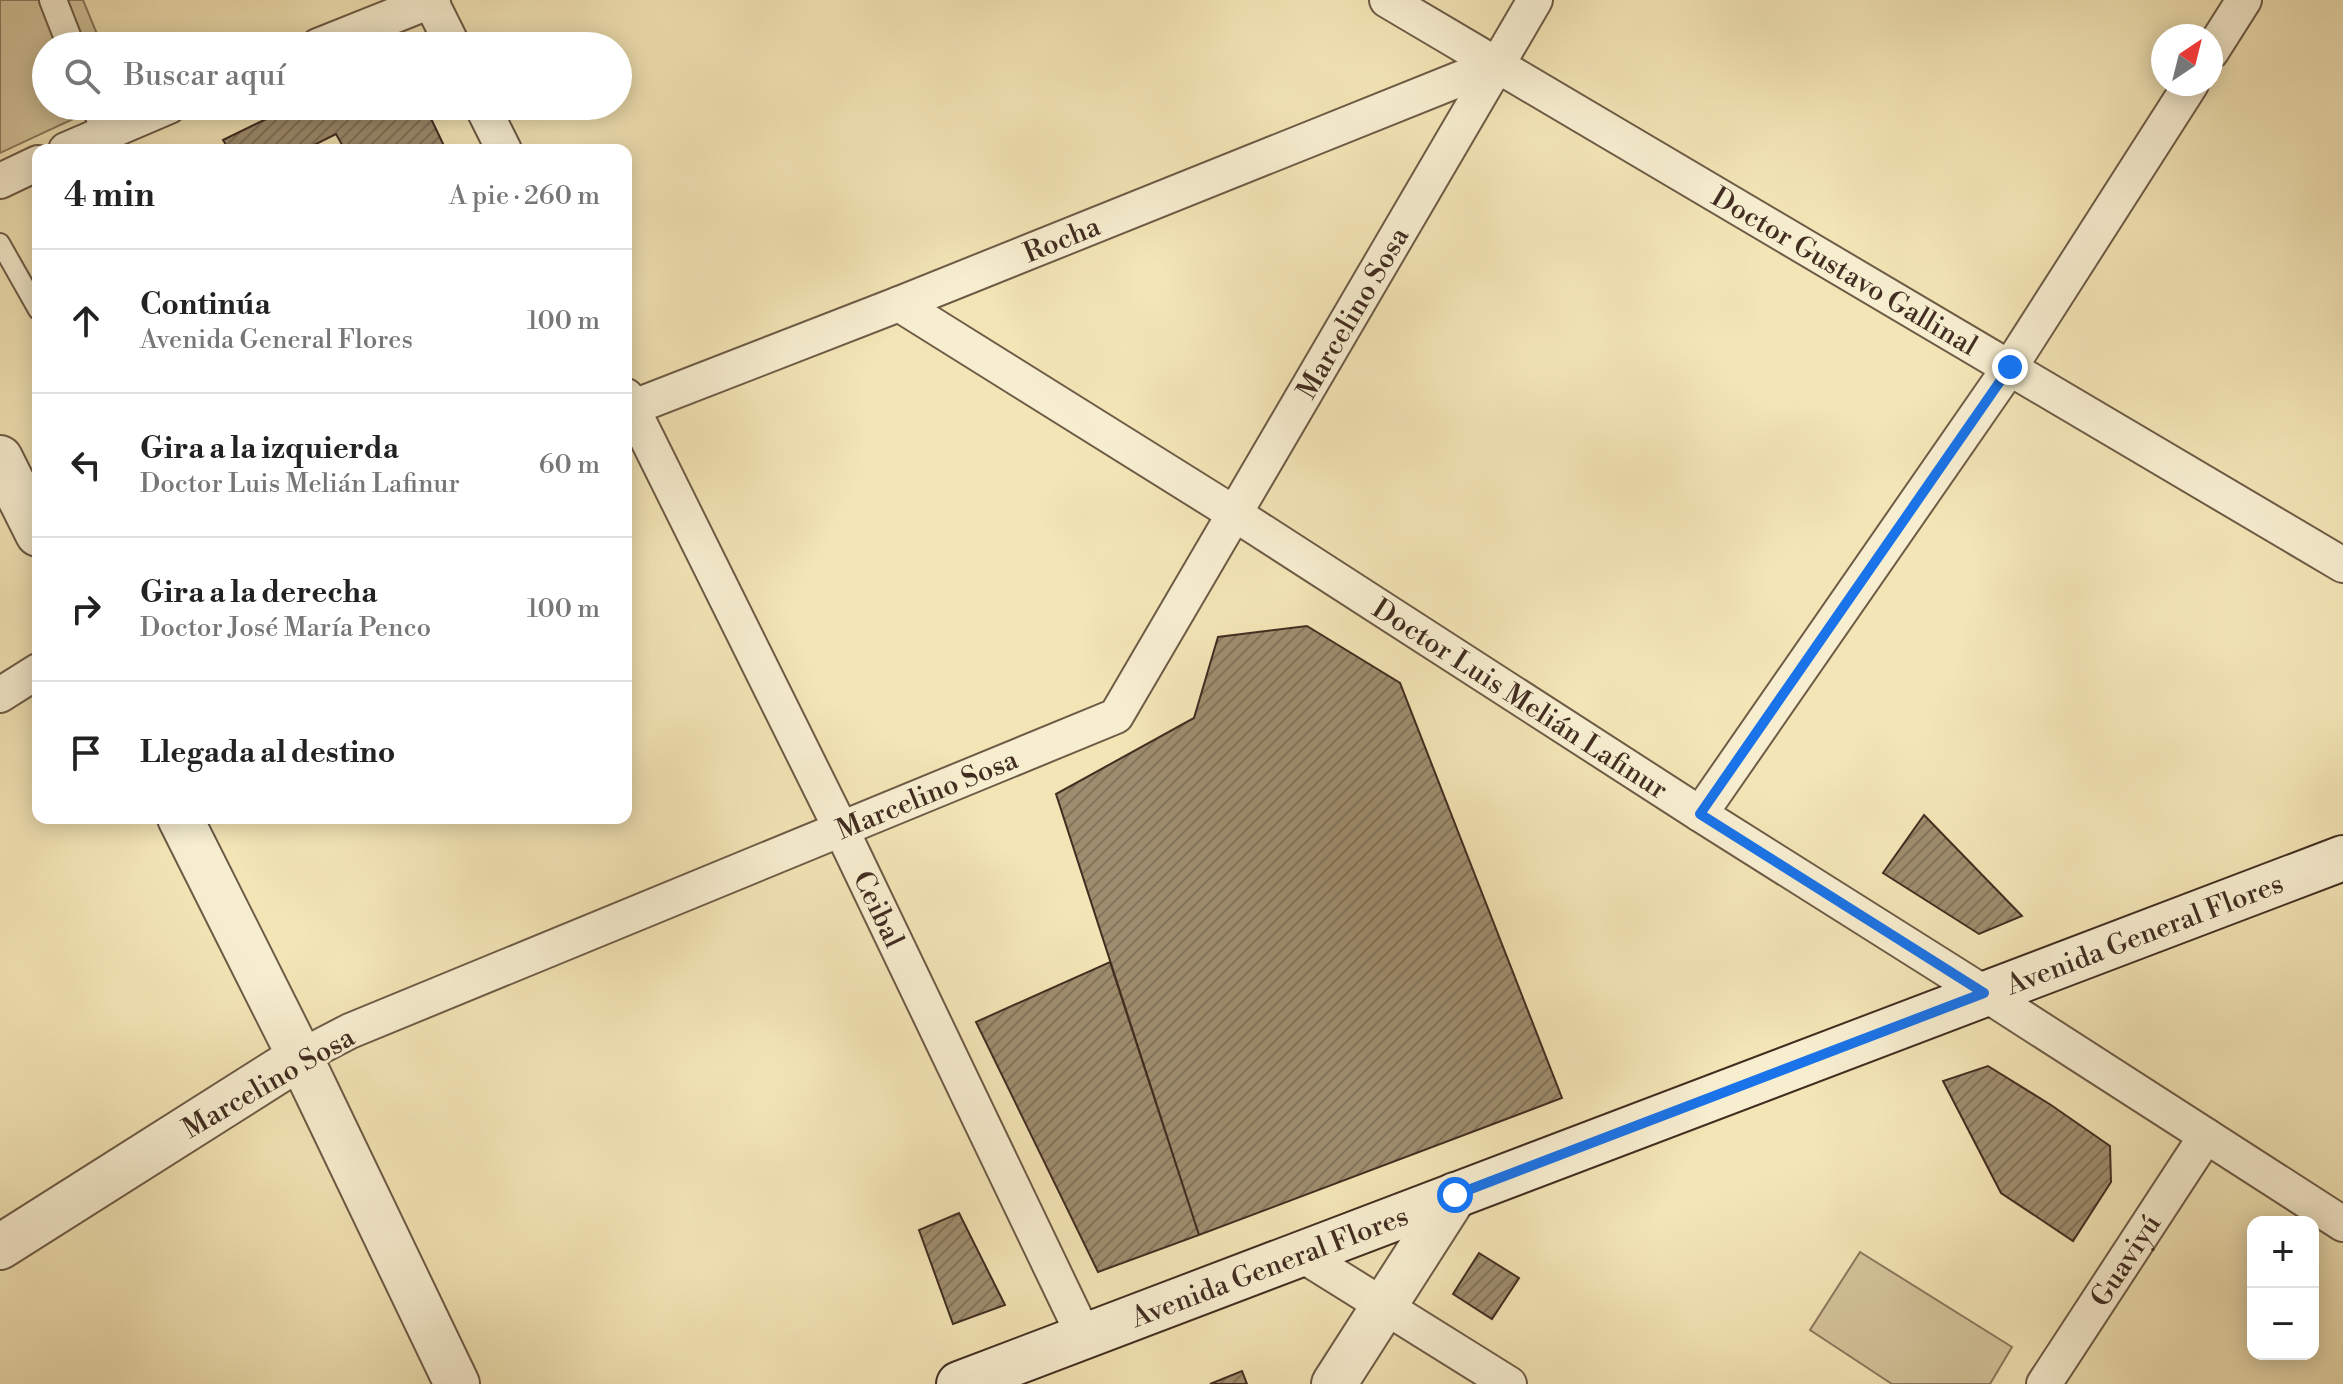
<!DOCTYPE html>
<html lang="es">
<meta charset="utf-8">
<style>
body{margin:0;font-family:"Libre Bodoni",serif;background:#f2f2f2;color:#222}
.controls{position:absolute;right:24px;bottom:24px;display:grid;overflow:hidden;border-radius:16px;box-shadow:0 4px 20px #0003}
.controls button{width:72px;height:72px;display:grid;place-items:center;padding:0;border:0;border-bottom:2px solid #e0e0e0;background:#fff;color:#222;font:40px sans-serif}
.compass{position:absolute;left:2151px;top:24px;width:72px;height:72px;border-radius:50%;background:#fff;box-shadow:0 4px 20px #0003;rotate:35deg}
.stop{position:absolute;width:24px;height:24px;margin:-18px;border:6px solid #1a73e8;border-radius:50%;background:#fff}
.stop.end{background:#1a73e8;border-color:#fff;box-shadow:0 2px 8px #0008}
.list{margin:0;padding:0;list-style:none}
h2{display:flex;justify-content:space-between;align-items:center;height:104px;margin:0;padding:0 32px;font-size:34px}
h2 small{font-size:26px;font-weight:400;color:#767676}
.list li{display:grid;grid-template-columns:52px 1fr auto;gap:24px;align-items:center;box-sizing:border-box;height:144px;padding:0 32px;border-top:2px solid #e0e0e0}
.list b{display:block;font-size:30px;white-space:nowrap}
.list p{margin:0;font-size:26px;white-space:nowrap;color:#767676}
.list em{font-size:26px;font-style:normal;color:#767676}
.icon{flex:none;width:44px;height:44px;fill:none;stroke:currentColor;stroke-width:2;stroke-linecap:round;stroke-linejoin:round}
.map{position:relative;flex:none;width:2343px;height:1384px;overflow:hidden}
.search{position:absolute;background:#fff;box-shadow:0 4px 20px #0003;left:32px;top:32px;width:600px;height:88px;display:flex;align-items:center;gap:20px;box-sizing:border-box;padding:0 28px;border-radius:44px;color:#767676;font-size:30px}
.panel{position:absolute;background:#fff;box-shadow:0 4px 20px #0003;left:32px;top:144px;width:600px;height:680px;border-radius:16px}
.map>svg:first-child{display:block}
</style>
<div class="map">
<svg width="2343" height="1384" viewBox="0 0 2343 1384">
<defs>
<pattern id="building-hatch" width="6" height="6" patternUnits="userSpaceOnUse" patternTransform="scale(2)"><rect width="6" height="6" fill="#9e8d6e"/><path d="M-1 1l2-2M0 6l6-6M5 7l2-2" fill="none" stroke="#82745a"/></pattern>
</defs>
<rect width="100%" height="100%" fill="#f3e5b6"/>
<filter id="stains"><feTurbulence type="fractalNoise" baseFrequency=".0025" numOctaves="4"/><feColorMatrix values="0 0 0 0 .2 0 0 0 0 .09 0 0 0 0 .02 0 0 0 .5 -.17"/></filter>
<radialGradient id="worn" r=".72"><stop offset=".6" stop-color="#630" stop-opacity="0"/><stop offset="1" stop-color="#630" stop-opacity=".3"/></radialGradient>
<path fill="#d5c69d" stroke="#8c7a5f" stroke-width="2" d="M0,0H83L102,46H46V106H101L0,153Z
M1860,1252L2012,1347L1990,1384H1892L1810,1330Z"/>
<path fill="url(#building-hatch)" stroke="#422d21" stroke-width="2" d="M293,106H425L446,150H345L336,134L304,150H229L223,140Z
M1307,626L1400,683L1562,1098L1199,1235L1056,794L1194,718L1218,637Z
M1924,815L2022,916L1979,934L1883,873Z
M1110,962L1199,1235L1098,1272L976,1022Z
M1988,1066L2051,1105L2110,1146L2111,1182L2073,1241L2001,1193L1943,1081Z
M959,1213L1005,1305L953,1324L919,1230Z
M1479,1253L1519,1278L1492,1319L1453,1294Z
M1242,1371L1247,1384H1210Z"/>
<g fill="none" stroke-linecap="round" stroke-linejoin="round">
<defs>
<path id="service" d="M0,243L38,310"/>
<path id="pedestrian" d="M53,0L71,46
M95,106L105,131"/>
<g id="minor">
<path d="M430,0L453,46"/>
<path id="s1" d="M1387,0L2343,565"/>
<path d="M318,46L433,0"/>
<path d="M2211,52L2244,0"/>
<path d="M482,106L504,150"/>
<path d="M66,150L169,106"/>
<path d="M0,181L38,163"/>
<path id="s2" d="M899,304L1235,514L1700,814L1984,993L2343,1224"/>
<path id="s3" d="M626,396L840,827L1084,1336"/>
<path id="s4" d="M626,410L899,304L1497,64"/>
<path d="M0,695L38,671"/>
<path d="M1700,814L2010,367L2191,84"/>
<path id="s5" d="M300,1057L350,1031L1116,716L1535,0"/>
<path d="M1299,1253L1509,1384"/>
<path id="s6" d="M2044,1384L2206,1136"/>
</g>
<path id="tertiary" d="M0,458L38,534
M180,818L300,1057L457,1384
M0,1247L300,1057
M1334,1384L1455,1195"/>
<g id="secondary">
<path id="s7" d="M959,1384L2343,858"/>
</g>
</defs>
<use href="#service" stroke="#6e5b46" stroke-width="22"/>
<use href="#pedestrian" stroke="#6e5b46" stroke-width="30"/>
<use href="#minor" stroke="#6e5b46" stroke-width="38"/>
<use href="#tertiary" stroke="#6e5b46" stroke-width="48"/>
<use href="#secondary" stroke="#422d21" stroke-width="48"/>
<use href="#service" stroke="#f7eed0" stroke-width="18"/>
<use href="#pedestrian" stroke="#f7eed0" stroke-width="26"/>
<use href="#minor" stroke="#f7eed0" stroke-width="34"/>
<use href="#tertiary" stroke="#f7eed0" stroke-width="44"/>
<use href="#secondary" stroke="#f7eed0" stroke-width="44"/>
</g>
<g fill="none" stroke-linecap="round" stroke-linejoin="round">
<path stroke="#1a73e8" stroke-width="10" d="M1455,1195L1984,993L1700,814L2010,367"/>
</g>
<g text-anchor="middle" stroke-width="6" stroke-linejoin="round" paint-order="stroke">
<g font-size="28" fill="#422d21" stroke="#f7eed0">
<text dy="10" stroke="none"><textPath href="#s4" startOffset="468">Rocha</textPath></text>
<text dy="10" stroke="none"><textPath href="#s1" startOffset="532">Doctor Gustavo Gallinal</textPath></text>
<text dy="10" stroke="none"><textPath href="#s5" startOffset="1352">Marcelino Sosa</textPath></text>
<text dy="10" stroke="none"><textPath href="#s2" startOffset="736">Doctor Luis Melián Lafinur</textPath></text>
<text dy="10" stroke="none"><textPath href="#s5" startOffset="680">Marcelino Sosa</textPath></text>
<text dy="10" stroke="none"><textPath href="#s3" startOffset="572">Ceibal</textPath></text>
<text dy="10" stroke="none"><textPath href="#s7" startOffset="1268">Avenida General Flores</textPath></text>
<text transform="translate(268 1082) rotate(-30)" y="10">Marcelino Sosa</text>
<text dy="10" stroke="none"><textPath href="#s6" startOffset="148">Guaviyú</textPath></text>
<text dy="10" stroke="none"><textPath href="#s7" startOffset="332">Avenida General Flores</textPath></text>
</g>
</g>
<rect width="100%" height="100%" filter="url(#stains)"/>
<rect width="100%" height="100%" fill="url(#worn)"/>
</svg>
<div class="controls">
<button>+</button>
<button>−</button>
</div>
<svg class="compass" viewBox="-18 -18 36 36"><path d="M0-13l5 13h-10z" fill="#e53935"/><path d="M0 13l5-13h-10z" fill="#767676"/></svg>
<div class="stop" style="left:1455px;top:1195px"></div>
<div class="stop end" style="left:2010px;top:367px"></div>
<div class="search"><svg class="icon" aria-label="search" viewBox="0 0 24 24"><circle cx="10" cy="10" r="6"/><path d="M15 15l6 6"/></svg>Buscar aquí</div>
<section class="panel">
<h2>4 min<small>A pie · 260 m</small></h2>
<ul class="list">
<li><svg class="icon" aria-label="ahead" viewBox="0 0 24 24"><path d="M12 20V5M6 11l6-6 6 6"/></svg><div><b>Continúa</b><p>Avenida General Flores</p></div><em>100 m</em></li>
<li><svg class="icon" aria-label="left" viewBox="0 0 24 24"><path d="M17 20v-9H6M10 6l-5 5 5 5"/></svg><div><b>Gira a la izquierda</b><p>Doctor Luis Melián Lafinur</p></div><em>60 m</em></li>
<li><svg class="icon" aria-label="right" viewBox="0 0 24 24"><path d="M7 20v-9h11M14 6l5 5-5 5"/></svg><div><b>Gira a la derecha</b><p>Doctor José María Penco</p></div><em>100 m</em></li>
<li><svg class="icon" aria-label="arrive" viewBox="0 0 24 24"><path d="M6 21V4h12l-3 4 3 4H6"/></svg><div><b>Llegada al destino</b></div></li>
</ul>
</section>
</div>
